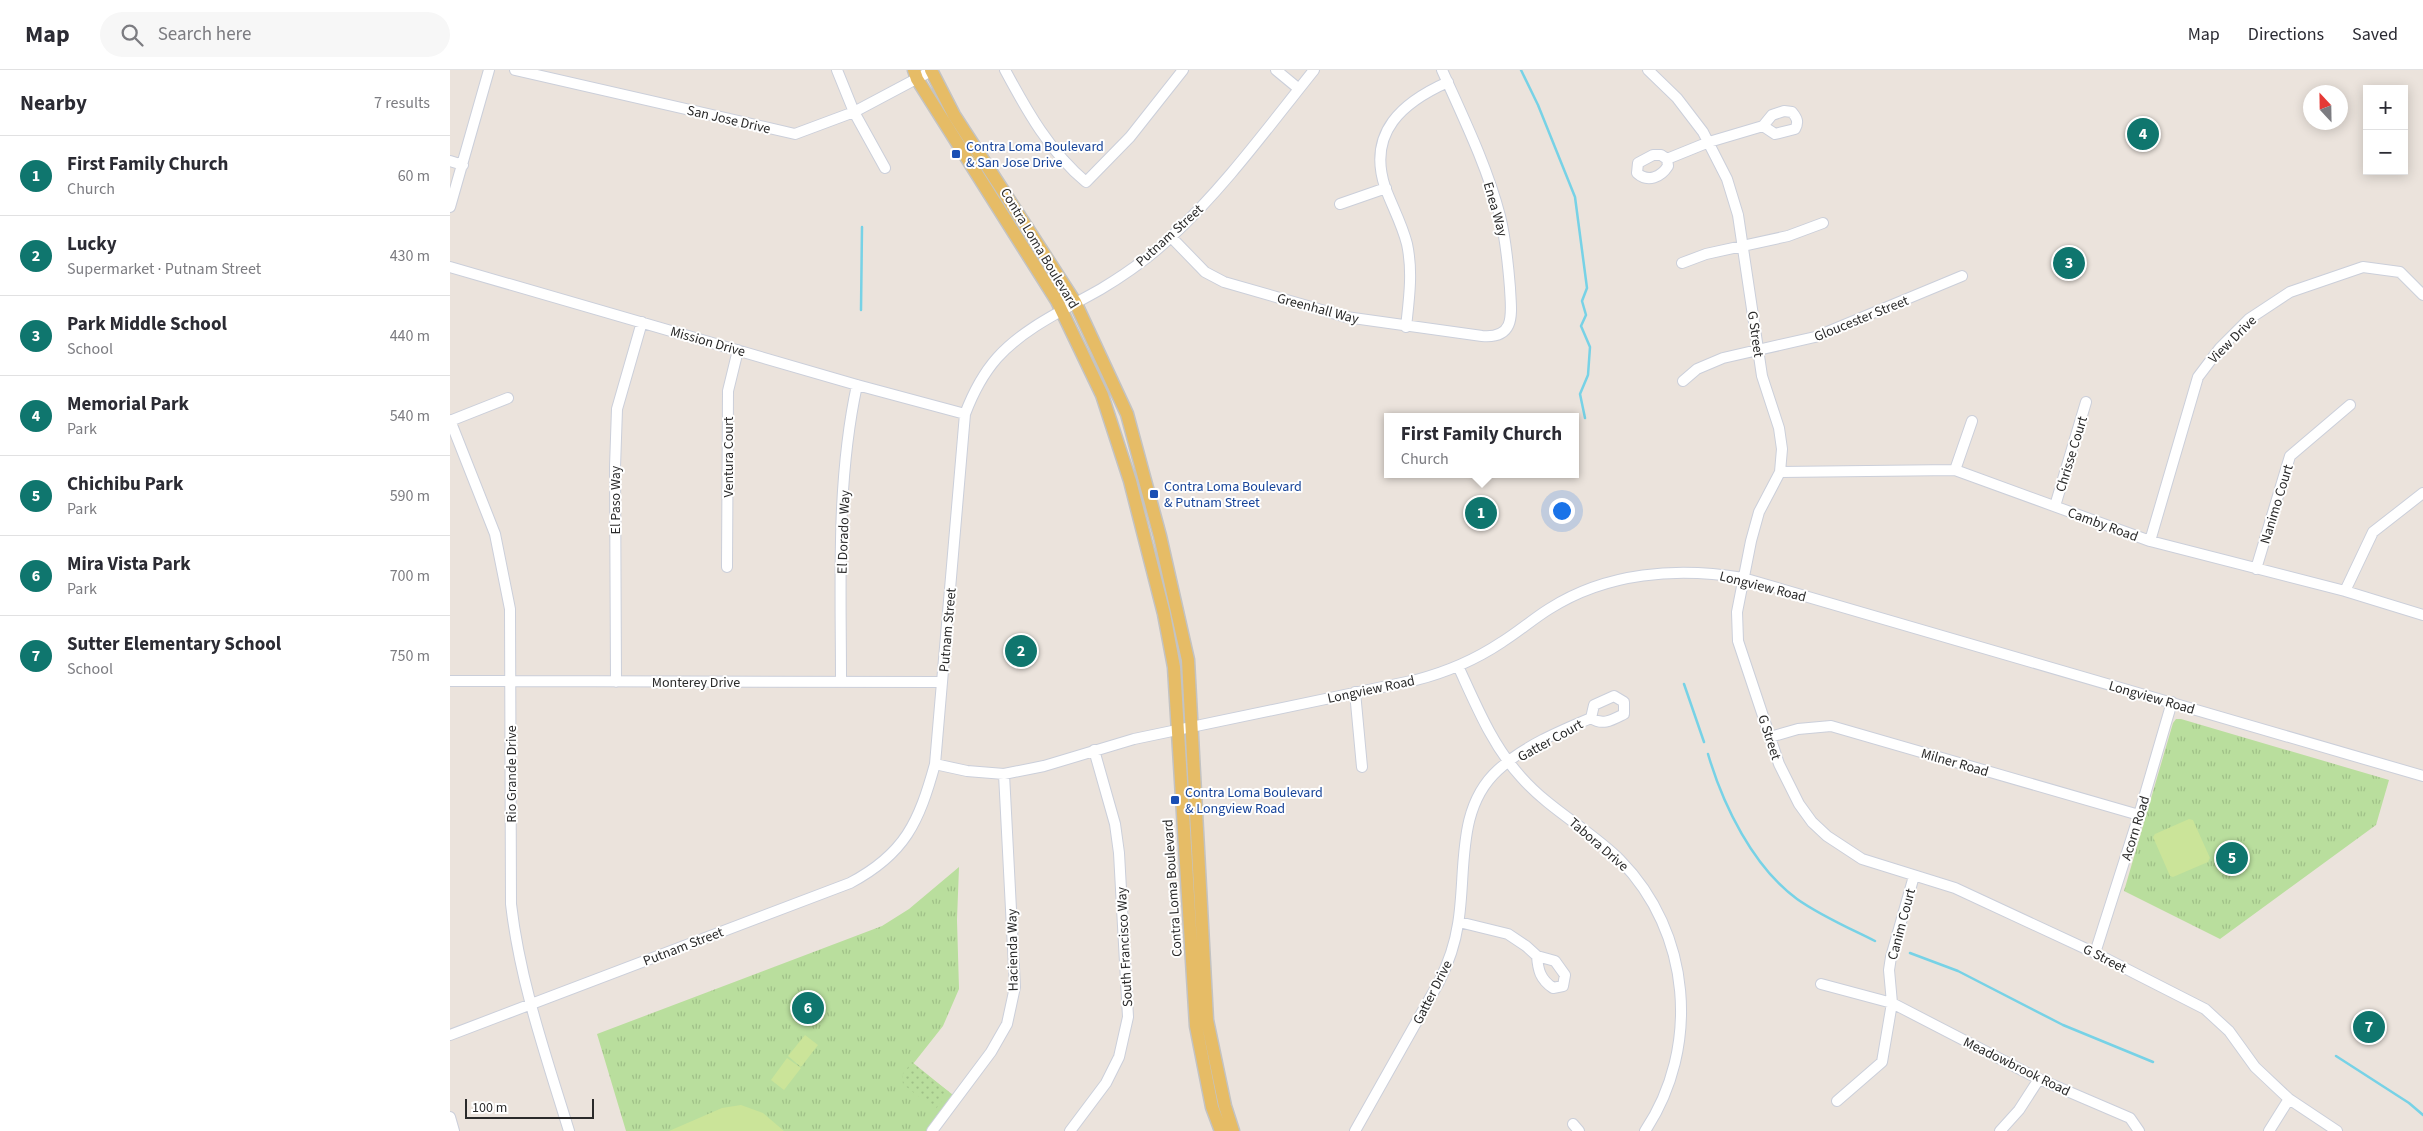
<!DOCTYPE html>
<meta charset="utf-8">
<style>
body{margin:0;font-family:"Source Sans 3",sans-serif;background:#f7f7f7;color:#2b2b33}
.controls{position:absolute;right:15px;top:15px;display:grid;overflow:hidden;border-radius:0px;box-shadow:0 2px 12px #0003}
.controls button{width:45px;height:45px;display:grid;place-items:center;padding:0;border:0;border-bottom:1px solid #e1e1e2;background:#fff;color:#2b2b33;font:25px sans-serif}
.compass{position:absolute;left:1853px;top:15px;width:45px;height:45px;border-radius:50%;background:#fff;box-shadow:0 2px 12px #0003;rotate:338deg}
.scale{position:absolute;left:15px;bottom:12px;width:129px;box-sizing:border-box;padding-left:5px;border:2px solid #2a2a2a;border-top:0;font-size:14px;line-height:18px;white-space:nowrap;color:#2a2a2a;-webkit-text-stroke:4px #fff;paint-order:stroke}
.you{position:absolute;left:1111px;top:440px;width:18px;height:18px;margin:-12px;border:4px solid #fff;border-radius:50%;background:#1a73e8;box-shadow:0 0 0 8px #1a73e833}
.badge{display:grid;place-items:center;width:32px;height:32px;border-radius:50%;background:#0f766e;color:#fff;font-size:16px;font-weight:700}
.pin{position:absolute;translate:-50% -50%;border:2px solid #fff;box-shadow:0 1px 5px #0006}
.popup{position:absolute;left:934px;top:343px;width:195px;height:65px;box-sizing:border-box;display:grid;place-content:center;border-radius:0px;background:#fff;filter:drop-shadow(0 1px 4px #0005);font-size:16px;white-space:nowrap;color:#7c7c81}
.popup b{font-size:19px;color:#2b2b33}
.popup::after{content:'';position:absolute;left:50%;top:100%;margin-left:-10px;border:10px solid transparent;border-top-color:#fff}
.list{margin:0;padding:0;list-style:none}
h2{display:flex;justify-content:space-between;align-items:center;height:65px;margin:0;padding:0 20px;font-size:21px}
h2 small{font-size:16px;font-weight:400;color:#7c7c81}
.list li{display:grid;grid-template-columns:32px 1fr auto;gap:15px;align-items:center;box-sizing:border-box;height:80px;padding:0 20px;border-top:1px solid #e1e1e2}
.list b{display:block;font-size:19px;white-space:nowrap}
.list p{margin:0;font-size:16px;white-space:nowrap;color:#7c7c81}
.list em{font-size:16px;font-style:normal;color:#7c7c81}
.icon{flex:none;width:28px;height:28px;fill:none;stroke:currentColor;stroke-width:2;stroke-linecap:round;stroke-linejoin:round}
.map{position:relative;flex:none;width:1973px;height:1061px;overflow:hidden}
header{display:flex;align-items:center;gap:30px;box-sizing:border-box;height:70px;padding:0 25px;background:#fff;border-bottom:1px solid #e1e1e2}
header strong{font-size:24px}
nav{display:flex;gap:28px;margin-inline-start:auto;font-size:18px}
.search{width:350px;height:45px;background:#f7f7f7;display:flex;align-items:center;gap:12px;box-sizing:border-box;padding:0 18px;border-radius:28px;color:#7c7c81;font-size:19px}
main{display:flex}
aside{flex:1;background:#fff}
.map>svg:first-child{display:block}
</style>
<header>
<strong>Map</strong>
<div class="search"><svg class="icon" aria-label="search" viewBox="0 0 24 24"><circle cx="10" cy="10" r="6"/><path d="M15 15l6 6"/></svg>Search here</div>
<nav><a>Map</a><a>Directions</a><a>Saved</a></nav>
</header>
<main>
<aside>
<h2>Nearby<small>7 results</small></h2>
<ul class="list">
<li><span class="badge">1</span><div><b>First Family Church</b><p>Church</p></div><em>60 m</em></li>
<li><span class="badge">2</span><div><b>Lucky</b><p>Supermarket · Putnam Street</p></div><em>430 m</em></li>
<li><span class="badge">3</span><div><b>Park Middle School</b><p>School</p></div><em>440 m</em></li>
<li><span class="badge">4</span><div><b>Memorial Park</b><p>Park</p></div><em>540 m</em></li>
<li><span class="badge">5</span><div><b>Chichibu Park</b><p>Park</p></div><em>590 m</em></li>
<li><span class="badge">6</span><div><b>Mira Vista Park</b><p>Park</p></div><em>700 m</em></li>
<li><span class="badge">7</span><div><b>Sutter Elementary School</b><p>School</p></div><em>750 m</em></li>
</ul>
</aside>
<div class="map">
<svg width="1973" height="1061" viewBox="0 0 1973 1061">
<defs>
<pattern id="grass-tufts" width="24" height="20" patternUnits="userSpaceOnUse" patternTransform="scale(1.25)"><rect width="24" height="20" fill="#b9de9d"/><path d="M3 7l-1-3M5 7V3M7 7l1-3M15 17l-1-3M17 17v-4M19 17l1-3" fill="none" stroke="#9fbf87"/></pattern>
<pattern id="garden-dots" width="8" height="8" patternUnits="userSpaceOnUse" patternTransform="scale(1.25)"><rect width="8" height="8" fill="#b9de9d"/><path d="M2 2h.1M6 6h.1" fill="none" stroke="#9fbf87" stroke-width="1.8" stroke-linecap="round"/></pattern>
</defs>
<rect width="100%" height="100%" fill="#ebe3dc"/>
<path fill="url(#grass-tufts)" d="M1726,649H1731L1939,710L1926,755L1770,869L1674,821L1723,653Z
M509,797L507,850L509,919L493,956L463,994L507,1028L482,1061H176L147,964L432,856L459,839Z"/>
<path fill="url(#garden-dots)" d="M462,992L499,1022L485,1040L453,1014L452,1005Z"/>
<path fill="#cbe499" d="M1739,749L1743,750L1760,788L1758,792L1723,807L1720,806L1703,767L1705,764Z
M355,965L368,975L351,997L338,986Z
M337,988L351,998L334,1020L321,1010Z
M291,1035L313,1043L334,1061H219L272,1038Z"/>
<g fill="none" stroke-linecap="round" stroke-linejoin="round">
<path stroke="#77d2e6" stroke-width="2.5" d="M1071,0L1088,35L1125,127L1137,218L1132,231L1136,245L1131,256L1140,277L1138,305L1130,324L1135,348
M411,240L412,157
M1234,614L1254,672
M1258,684C1273,735 1303,797 1347,829C1371,846 1399,858 1425,871
M1460,883L1508,901L1613,955L1703,992
M1886,986L1959,1033L1973,1045"/>
<defs>
<path id="minor" d="M65,0L345,64L404,42L483,0
M387,0L404,42L435,98
M555,0C577,41 600,82 636,112L680,67L733,0
M826,0L849,19
M1198,0L1227,28L1253,62L1277,109L1288,145L1312,306L1329,358L1332,379L1330,402L1309,442L1301,471L1287,542L1288,571L1329,694L1349,734L1362,752L1377,766L1412,789L1505,818L1645,883L1755,939L1779,961L1805,997L1839,1029L1887,1061
M1203,85H1211L1217,89L1218,96C1211,107 1198,113 1187,103L1188,93Z
M1217,89L1259,72L1313,56L1322,45L1334,41L1342,42C1347,48 1349,52 1345,59L1325,64L1313,56
M0,91L13,95
M890,134L936,118
M0,137L39,0
M721,167L755,202L774,212L896,247L1032,266C1067,269 1061,242 1060,218C1058,193 1056,170 1050,146C1037,96 1013,47 992,0
M1232,193L1256,184L1338,166L1373,153
M0,197L407,315L515,344
M956,257C959,229 963,202 957,174C952,154 942,136 935,117C917,62 953,32 998,12
M1233,311L1247,299L1273,288L1365,267L1512,206
M0,350L45,464L60,539L61,834C70,912 96,986 119,1061
M0,351L58,328
M1505,400L1522,351
M1330,402L1505,400L1700,471L1895,521L1973,545
M1605,436L1636,332
M1700,471L1748,307L1770,278L1799,249L1840,222L1913,197L1950,202L1973,225
M277,497L278,321L288,280
M1806,499L1840,386L1900,335
M1895,521L1923,462L1973,423
M1008,596C1026,635 1042,675 1071,707C1100,740 1140,760 1170,790C1241,862 1251,977 1195,1061
M391,610C391,512 386,412 407,315
M0,611L492,612
M166,612L165,397L167,339L192,252
M905,622L912,697
M1164,626L1174,632V644C1162,650 1153,656 1141,648L1144,635Z
M1320,667L1348,659L1381,656L1689,745
M485,694L517,701L554,704L594,696L684,669L966,610C997,602 1025,590 1052,572C1068,562 1083,549 1099,539C1157,502 1227,497 1293,508L1973,706
M1009,852L1058,864L1076,876L1087,886L1105,891L1115,905L1113,916L1103,918C1090,909 1088,900 1087,886
M1645,883L1689,745L1722,632
M1371,914L1442,933L1589,1009L1680,1048L1689,1061
M0,965L400,813C455,784 469,752 485,694L515,344C523,323 532,305 547,288C575,257 616,239 651,219C676,204 700,187 721,167C774,118 819,56 864,0
M1387,1031L1432,992L1442,933L1439,900L1441,887L1464,806
M0,1047L4,1061
M1123,1054L1129,1061
M482,1061L541,982L557,954L565,917L554,704
M620,1061L656,1013L669,987L678,947L669,783L665,754L644,680
M905,1061L989,912C998,894 1005,874 1008,854C1017,802 1005,739 1048,700C1074,676 1110,661 1141,648
M1550,1061L1569,1040L1589,1009
M1819,1061L1839,1029"/>
<path id="major" d="M464,0L467,9L607,231L652,325L680,411L714,544L724,597L746,956L762,1037L771,1061
M481,0L504,45L625,232L677,344L710,466L738,590L757,950L775,1036L783,1061"/>
</defs>
<use href="#minor" stroke="#cbcfda" stroke-width="12"/>
<use href="#major" stroke="#c3c3c3" stroke-width="15"/>
<use href="#minor" stroke="#fff" stroke-width="10"/>
<use href="#major" stroke="#e6bc66" stroke-width="12"/>
</g>
<g fill="#1a4fb4" stroke="#fff" stroke-width="2">
<rect x="501" y="79" width="10" height="10" rx="2.5"/>
<rect x="699" y="419" width="10" height="10" rx="2.5"/>
<rect x="720" y="725" width="10" height="10" rx="2.5"/>
</g>
<g text-anchor="middle" stroke-width="4" stroke-linejoin="round" paint-order="stroke">
<g font-size="14" fill="#2a2a2a" stroke="#fff">
<text transform="translate(279 49) rotate(13)" y="5">San Jose Drive</text>
<text transform="translate(1046 139) rotate(74)" y="5">Enea Way</text>
<text transform="translate(719 165) rotate(-42)" y="5">Putnam Street</text>
<text transform="translate(590 178) rotate(59)" y="5">Contra Loma Boulevard</text>
<text transform="translate(868 238) rotate(15)" y="5">Greenhall Way</text>
<text transform="translate(1411 248) rotate(-22)" y="5">Gloucester Street</text>
<text transform="translate(1306 264) rotate(82)" y="5">G Street</text>
<text transform="translate(1782 269) rotate(-45)" y="5">View Drive</text>
<text transform="translate(258 271) rotate(16)" y="5">Mission Drive</text>
<text transform="translate(1621 384) rotate(-73)" y="5">Chrisse Court</text>
<text transform="translate(278 387) rotate(-90)" y="5">Ventura Court</text>
<text transform="translate(165 430) rotate(-90)" y="5">El Paso Way</text>
<text transform="translate(1826 434) rotate(-73)" y="5">Nanimo Court</text>
<text transform="translate(1653 454) rotate(20)" y="5">Camby Road</text>
<text transform="translate(393 462) rotate(-88)" y="5">El Dorado Way</text>
<text transform="translate(1313 516) rotate(14)" y="5">Longview Road</text>
<text transform="translate(497 560) rotate(-85)" y="5">Putnam Street</text>
<text x="246" y="617">Monterey Drive</text>
<text transform="translate(921 619) rotate(-12)" y="5">Longview Road</text>
<text transform="translate(1702 627) rotate(16)" y="5">Longview Road</text>
<text transform="translate(1320 667) rotate(72)" y="5">G Street</text>
<text transform="translate(1100 670) rotate(-29)" y="5">Gatter Court</text>
<text transform="translate(1505 692) rotate(16)" y="5">Milner Road</text>
<text transform="translate(61 704) rotate(-90)" y="5">Rio Grande Drive</text>
<text transform="translate(1685 758) rotate(-73)" y="5">Acorn Road</text>
<text transform="translate(1149 774) rotate(41)" y="5">Tabora Drive</text>
<text transform="translate(722 818) rotate(-94)" y="5">Contra Loma Boulevard</text>
<text transform="translate(1451 854) rotate(-75)" y="5">Canim Court</text>
<text transform="translate(233 876) rotate(-21)" y="5">Putnam Street</text>
<text transform="translate(674 877) rotate(-93)" y="5">South Francisco Way</text>
<text transform="translate(562 880) rotate(-91)" y="5">Hacienda Way</text>
<text transform="translate(1655 888) rotate(27)" y="5">G Street</text>
<text transform="translate(982 922) rotate(-63)" y="5">Gatter Drive</text>
<text transform="translate(1567 996) rotate(26)" y="5">Meadowbrook Road</text>
</g>
<g font-size="14" fill="#164399" stroke="#fff" text-anchor="start">
<text x="516" y="81">Contra Loma Boulevard<tspan x="516" dy="16">&amp; San Jose Drive</tspan></text>
<text x="714" y="421">Contra Loma Boulevard<tspan x="714" dy="16">&amp; Putnam Street</tspan></text>
<text x="735" y="727">Contra Loma Boulevard<tspan x="735" dy="16">&amp; Longview Road</tspan></text>
</g>
</g>
</svg>
<div class="controls">
<button>+</button>
<button>−</button>
</div>
<svg class="compass" viewBox="-18 -18 36 36"><path d="M0-13l5 13h-10z" fill="#e53935"/><path d="M0 13l5-13h-10z" fill="#7c7c81"/></svg>
<div class="scale">100 m</div>
<div class="you"></div>
<div class="pin badge" style="left:1031px;top:443px">1</div>
<div class="popup"><b>First Family Church</b>Church</div>
<div class="pin badge" style="left:571px;top:581px">2</div>
<div class="pin badge" style="left:1619px;top:193px">3</div>
<div class="pin badge" style="left:1693px;top:64px">4</div>
<div class="pin badge" style="left:1782px;top:788px">5</div>
<div class="pin badge" style="left:358px;top:938px">6</div>
<div class="pin badge" style="left:1919px;top:957px">7</div>
</div>
</main>
